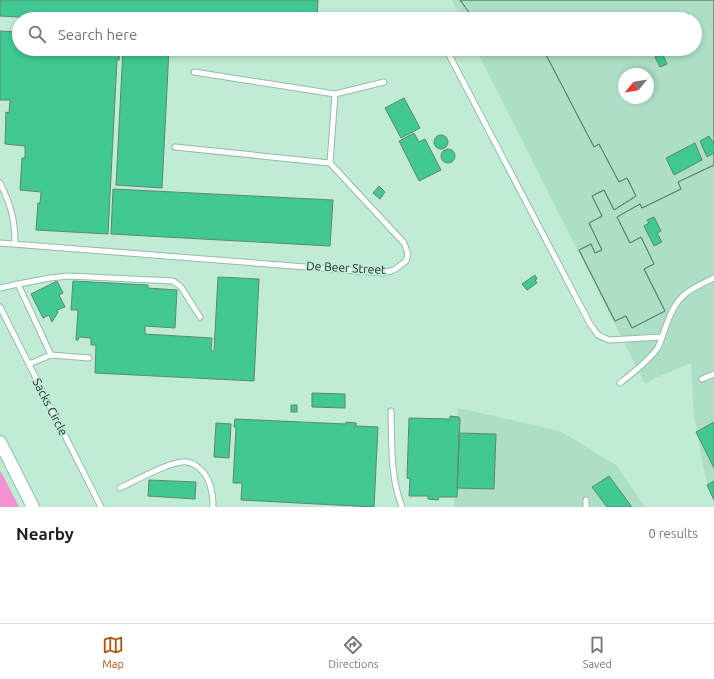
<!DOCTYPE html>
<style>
body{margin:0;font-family:Ubuntu,sans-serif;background:#f2f2f2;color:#222}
.compass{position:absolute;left:618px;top:68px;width:36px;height:36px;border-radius:50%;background:#fff;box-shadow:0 2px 6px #0003;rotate:240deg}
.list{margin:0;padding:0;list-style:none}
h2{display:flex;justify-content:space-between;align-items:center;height:52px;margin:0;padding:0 16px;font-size:17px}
h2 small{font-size:13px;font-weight:400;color:#767676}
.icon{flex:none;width:22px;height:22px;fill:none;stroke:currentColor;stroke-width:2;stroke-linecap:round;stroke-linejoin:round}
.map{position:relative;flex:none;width:714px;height:507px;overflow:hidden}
.search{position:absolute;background:#fff;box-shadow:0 2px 6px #0003;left:12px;right:12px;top:12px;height:44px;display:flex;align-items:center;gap:10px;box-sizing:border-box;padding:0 14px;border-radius:22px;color:#767676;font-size:15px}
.sheet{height:116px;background:#fff}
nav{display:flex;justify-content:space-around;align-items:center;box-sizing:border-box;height:56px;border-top:1px solid #e0e0e0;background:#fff;font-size:11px;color:#767676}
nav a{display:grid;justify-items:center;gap:2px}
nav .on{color:#b45309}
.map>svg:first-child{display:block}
</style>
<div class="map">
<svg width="714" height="507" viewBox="0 0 714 507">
<rect width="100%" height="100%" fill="#c0ebd5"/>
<path fill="#addfc6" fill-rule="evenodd" d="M452,0H714V503L705,475L694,417L691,363L655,378L645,384L476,49H695V19H461ZM624,74H648V98H624Z
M458,408L560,431L616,465L645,507H454Z"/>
<path fill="#f392ce" d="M0,470L19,507H0Z"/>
<path fill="#41c893" stroke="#5f8773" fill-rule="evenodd" d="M0,0H318L317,19H52L0,16Z
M460,0H714V144L709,136L700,141L707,157L714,153V165L678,182L681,189L642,208L640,204L617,217L630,243L641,237L654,264L644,269L665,311L632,328L626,316L615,321L579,250L591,244L595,253L602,250L589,223L602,216L592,196L604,190L614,210L636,196L627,178L619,182L599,144L594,147L543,49H695V33L698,31L695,26V19H691L688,13L680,17L681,19H528L526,16L520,19H474ZM662,53L667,64L660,67L655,57ZM624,74H648V98H624ZM695,143L702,160L674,175L666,158Z
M460,0H714V165L678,182L681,189L642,208L640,204L617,217L630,243L641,237L654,264L644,269L665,311L632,328L626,316L615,321L579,250L591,244L595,253L602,250L589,223L602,216L592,196L604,190L614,210L636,196L627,178L619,182L599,144L594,147L543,49H695V19H528L526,16L520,19H474ZM624,74H648V98H624Z
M0,31L19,32V49H120L119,60H117L108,234L36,230L38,203H40L41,192L20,190L22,158H25V146L5,144L6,112L9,113L10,100H0Z
M123,49H169L162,188L116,185Z
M404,98L420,128L401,138L385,108Z
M414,133L419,142L425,139L441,170L419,181L399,141Z
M434 142a7 7 0 1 1 14 0a7 7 0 1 1-14 0Z
M441 156a7 7 0 1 1 14 0a7 7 0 1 1-14 0Z
M379,186L385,192L380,199L373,193Z
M113,189L333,200L330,246L111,234Z
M654,217L661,231L657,233L662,242L654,246L644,226L649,223L647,220Z
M535,275L537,279L535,280L537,283L527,290L522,284Z
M218,277L259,279L254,381L95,373L96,345H91V338L79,337L78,340H76L78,310H71L73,281L148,285V288L177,290L175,328L145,326V334L212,338L211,351H214Z
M57,281L63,293L59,295L65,307L57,310L58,312L52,322L49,315L43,318L31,294Z
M312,393L345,394V408L312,407Z
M291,405H297V412H291Z
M450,416L459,417L460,419L457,497H439L438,500L428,499V496H409L410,479L407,478L409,418L450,419Z
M235,419L346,424V422L356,423V426L378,427L374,507L241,500L242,483H233L236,427H234Z
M714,422V468L696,432Z
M216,423L231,424L229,458L214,457Z
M459,433L496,434L494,489L457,488Z
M609,476L632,507H607L592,487Z
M149,480L196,482L195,499L148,496Z
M714,481V500L707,485Z"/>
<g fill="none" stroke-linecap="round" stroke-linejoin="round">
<defs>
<path id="service" d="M446,49L590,324L598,335L609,340L661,337
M194,72L335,94L330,163
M335,94L384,82
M0,183C11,205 15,220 15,244
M0,243L383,273L394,270L406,261L408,254L404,243L330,163L175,147
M18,284L50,278L69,276L173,281L181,287L200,317
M0,288L18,284L51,355
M0,307L101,507
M29,364L51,355L89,358
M702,379L714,374
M620,383C633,373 647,362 657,349C661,343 663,333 666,326C676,296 686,291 714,278
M391,411C392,443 390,477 402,507
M120,488C135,481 172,460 187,462C194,463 198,467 203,472C211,481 213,494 213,507
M586,500V507"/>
<path id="tertiary" d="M0,442L33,507"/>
</defs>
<use href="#service" stroke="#93bda8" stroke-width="7"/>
<use href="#tertiary" stroke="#93bda8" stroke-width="14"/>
<use href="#service" stroke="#fff" stroke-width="5"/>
<use href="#tertiary" stroke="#fff" stroke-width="12"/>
</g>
<g text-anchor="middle" stroke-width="3.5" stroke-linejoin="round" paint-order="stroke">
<g font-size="12" fill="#23342c" stroke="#c0ebd5">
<text transform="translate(346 268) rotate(3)" y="4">De Beer Street</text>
<text transform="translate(50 407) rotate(63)" y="4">Sacks Circle</text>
</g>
</g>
</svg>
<svg class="compass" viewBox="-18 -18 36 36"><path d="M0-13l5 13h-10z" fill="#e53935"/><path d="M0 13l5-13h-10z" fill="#767676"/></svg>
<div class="search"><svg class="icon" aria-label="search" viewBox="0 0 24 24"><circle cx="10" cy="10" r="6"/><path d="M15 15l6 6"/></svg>Search here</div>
</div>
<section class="sheet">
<h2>Nearby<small>0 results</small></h2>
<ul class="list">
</ul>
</section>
<nav>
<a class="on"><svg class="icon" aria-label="map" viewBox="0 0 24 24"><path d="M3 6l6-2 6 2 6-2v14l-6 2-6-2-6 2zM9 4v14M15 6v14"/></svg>Map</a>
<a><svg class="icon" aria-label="directions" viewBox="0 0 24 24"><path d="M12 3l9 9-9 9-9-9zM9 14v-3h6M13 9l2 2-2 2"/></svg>Directions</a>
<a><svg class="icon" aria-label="saved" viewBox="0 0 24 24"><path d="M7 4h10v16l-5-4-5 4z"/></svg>Saved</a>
</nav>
